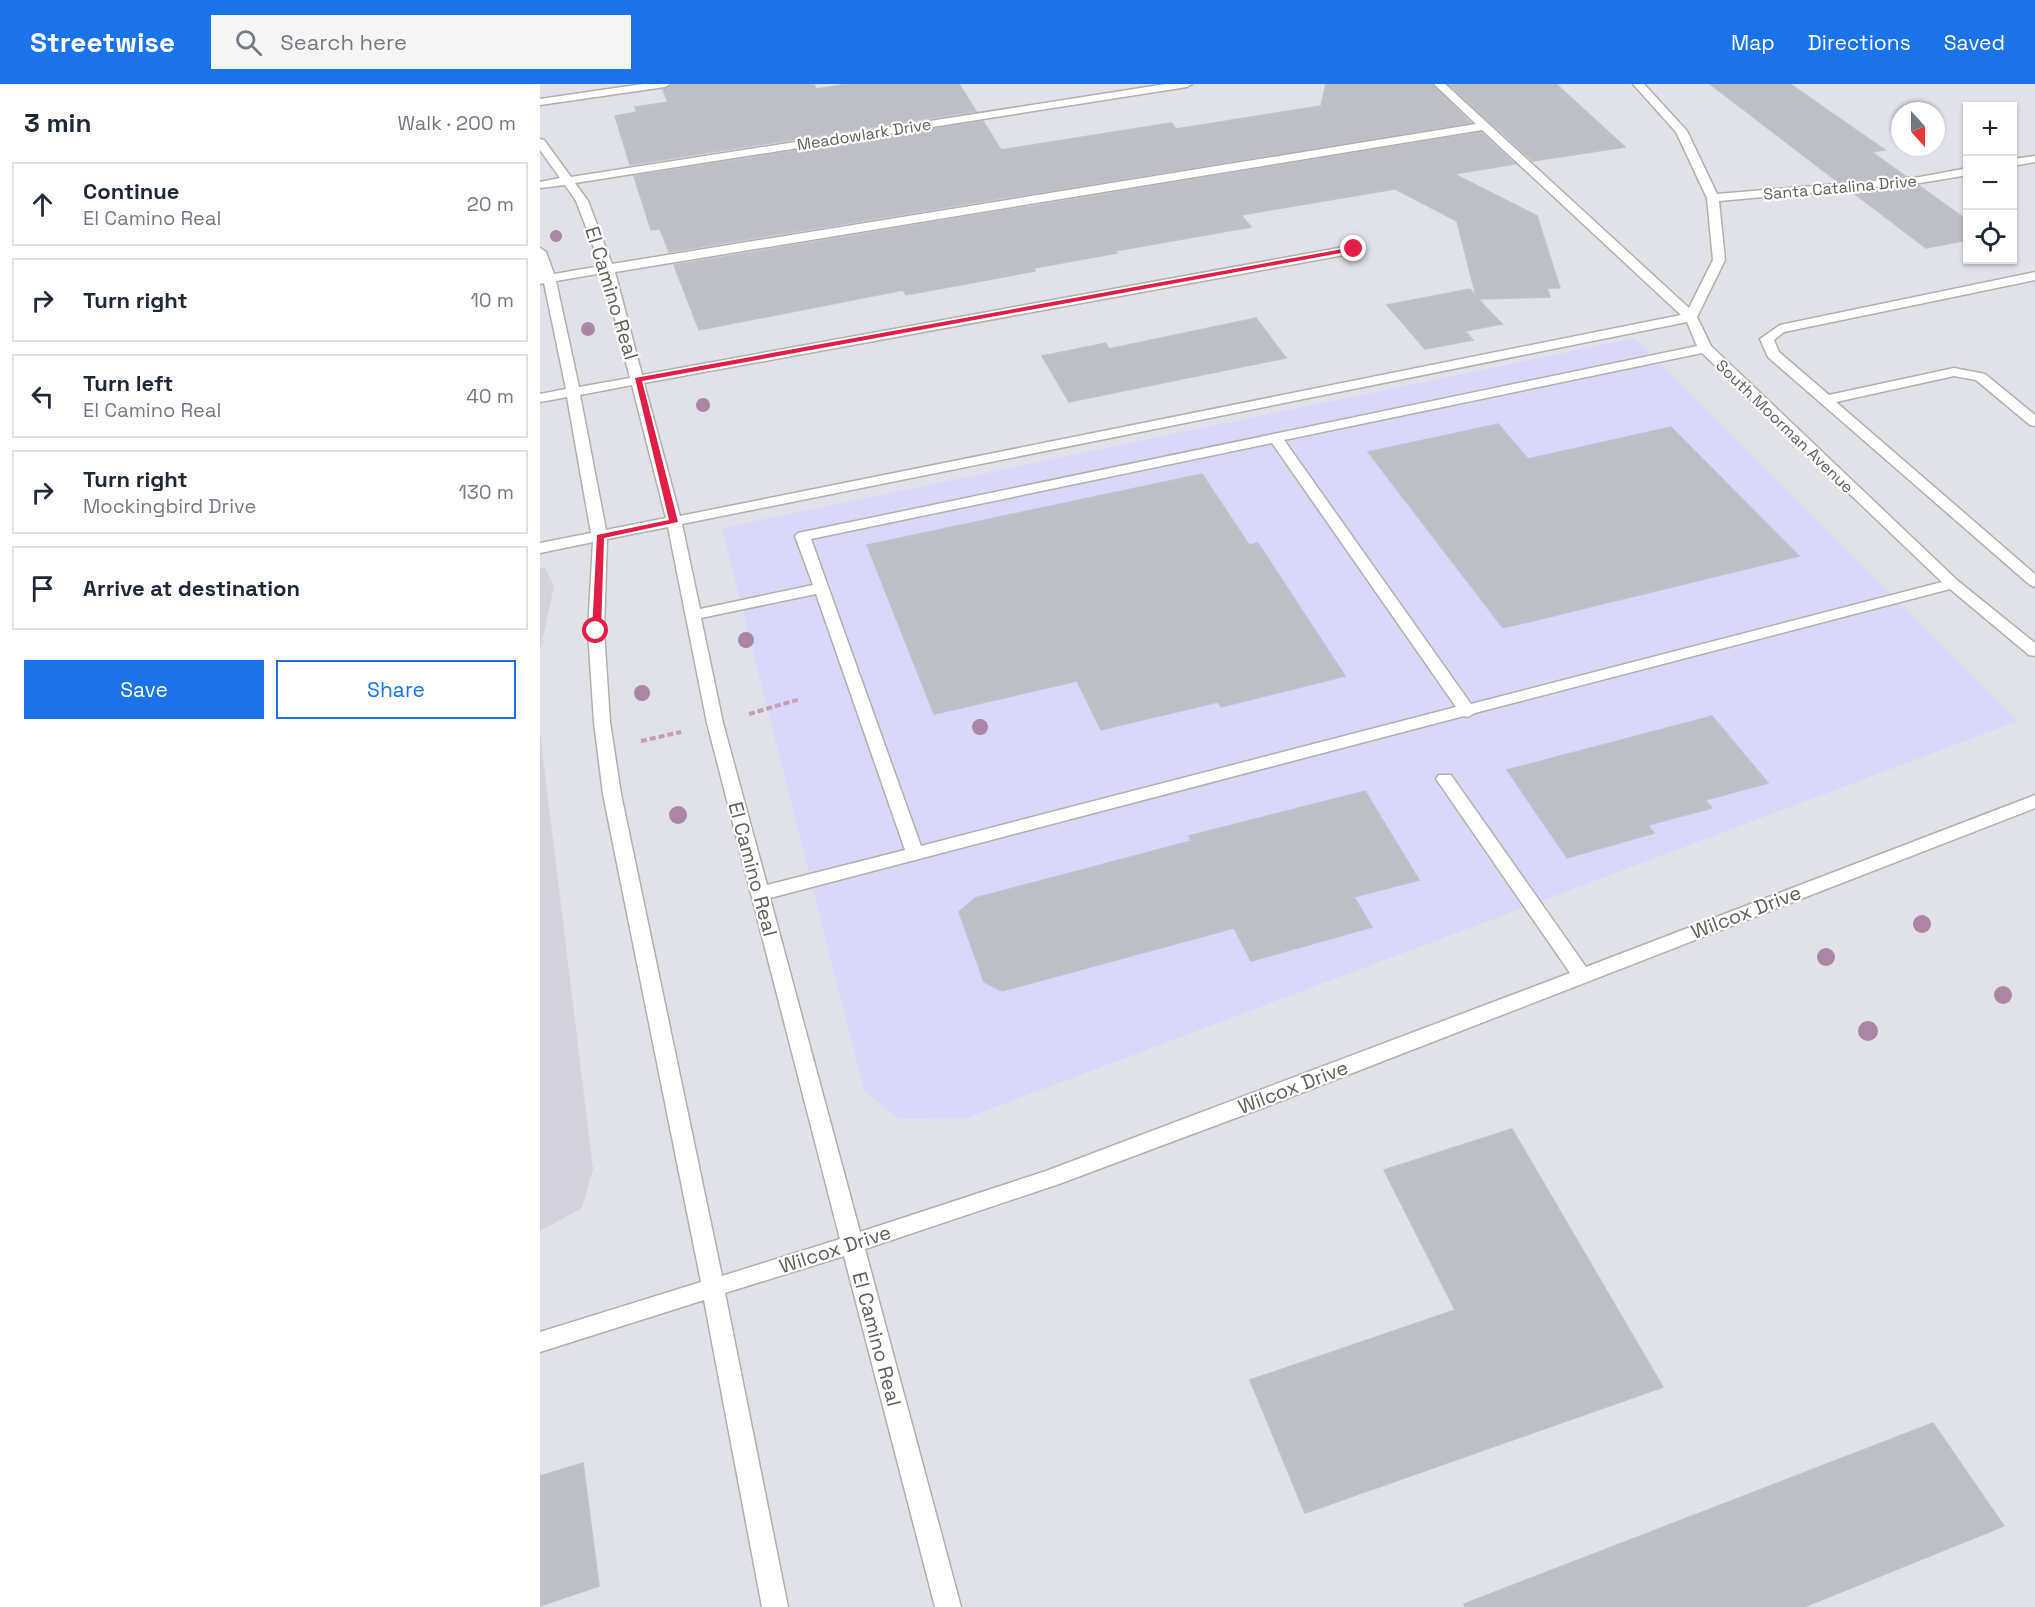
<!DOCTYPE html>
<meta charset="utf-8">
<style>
body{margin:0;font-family:"Space Grotesk",sans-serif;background:#f6f6f7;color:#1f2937}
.controls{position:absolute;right:18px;top:18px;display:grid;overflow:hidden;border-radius:0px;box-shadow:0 2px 4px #0004}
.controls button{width:54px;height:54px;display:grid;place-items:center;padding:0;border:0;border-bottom:2px solid #e0e1e3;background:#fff;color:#1f2937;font:30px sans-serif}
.compass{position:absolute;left:1351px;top:18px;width:54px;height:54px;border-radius:50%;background:#fff;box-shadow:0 2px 4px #0004;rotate:159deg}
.stop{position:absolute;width:18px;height:18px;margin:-14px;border:4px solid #e11d48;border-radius:50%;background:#fff}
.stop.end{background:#e11d48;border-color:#fff;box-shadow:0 2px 6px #0008}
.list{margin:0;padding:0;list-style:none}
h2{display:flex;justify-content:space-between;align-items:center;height:78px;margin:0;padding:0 24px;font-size:26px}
h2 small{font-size:20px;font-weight:400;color:#747a83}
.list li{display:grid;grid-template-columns:39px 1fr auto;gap:18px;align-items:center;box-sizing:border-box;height:84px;margin:0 12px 12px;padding:0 12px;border:2px solid #e0e1e3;border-radius:0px}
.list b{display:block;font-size:22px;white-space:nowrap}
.list p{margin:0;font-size:20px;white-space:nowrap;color:#747a83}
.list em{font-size:20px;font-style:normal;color:#747a83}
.actions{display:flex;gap:12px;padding:18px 24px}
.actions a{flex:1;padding:14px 0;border:2px solid #1a73e8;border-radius:0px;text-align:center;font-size:21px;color:#1a73e8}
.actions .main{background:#1a73e8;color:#fff}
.icon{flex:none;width:33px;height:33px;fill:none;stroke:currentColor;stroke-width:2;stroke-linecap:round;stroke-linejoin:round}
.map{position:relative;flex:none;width:1495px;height:1523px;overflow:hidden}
header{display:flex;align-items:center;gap:36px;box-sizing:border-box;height:84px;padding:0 30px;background:#1a73e8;color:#fff}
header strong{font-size:28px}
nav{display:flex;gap:33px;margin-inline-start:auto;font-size:21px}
.search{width:420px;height:54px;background:#f6f6f7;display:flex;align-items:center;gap:15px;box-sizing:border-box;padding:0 21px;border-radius:0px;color:#747a83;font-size:22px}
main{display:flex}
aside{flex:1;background:#fff}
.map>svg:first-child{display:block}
</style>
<header>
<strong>Streetwise</strong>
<div class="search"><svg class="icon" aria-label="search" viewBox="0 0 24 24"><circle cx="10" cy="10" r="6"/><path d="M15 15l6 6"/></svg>Search here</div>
<nav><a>Map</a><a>Directions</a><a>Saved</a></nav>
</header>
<main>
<aside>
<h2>3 min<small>Walk · 200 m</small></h2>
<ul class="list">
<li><svg class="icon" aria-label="ahead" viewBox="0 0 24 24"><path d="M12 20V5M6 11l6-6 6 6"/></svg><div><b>Continue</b><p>El Camino Real</p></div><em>20 m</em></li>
<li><svg class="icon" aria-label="right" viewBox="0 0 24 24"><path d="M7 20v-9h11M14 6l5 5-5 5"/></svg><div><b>Turn right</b></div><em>10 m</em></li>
<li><svg class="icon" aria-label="left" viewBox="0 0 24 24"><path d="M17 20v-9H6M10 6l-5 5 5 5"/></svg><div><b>Turn left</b><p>El Camino Real</p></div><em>40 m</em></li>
<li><svg class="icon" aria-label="right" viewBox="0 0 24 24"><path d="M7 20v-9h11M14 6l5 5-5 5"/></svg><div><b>Turn right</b><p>Mockingbird Drive</p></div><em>130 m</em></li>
<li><svg class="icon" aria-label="arrive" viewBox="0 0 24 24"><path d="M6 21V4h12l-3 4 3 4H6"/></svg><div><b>Arrive at destination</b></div></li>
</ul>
<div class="actions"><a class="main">Save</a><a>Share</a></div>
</aside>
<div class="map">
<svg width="1495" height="1523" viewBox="0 0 1495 1523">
<rect width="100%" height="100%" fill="#e1e1ea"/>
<path fill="#d9d8f9" d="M1095,254L1478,637L426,1034L359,1035L324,1007L182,444Z"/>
<path fill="#d3d2dd" d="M0,484H5L14,502L0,568Z
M0,649L53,1085L42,1124L0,1147Z"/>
<path fill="#bebec6" stroke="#c0c1ce" stroke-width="1.5" d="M132,0H274L276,5L308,0H419L436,27L90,81L75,32L97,28L95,23L128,18L123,6Z
M786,0H892L931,39L129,168L120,145L111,146L94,92L443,37L461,66L631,39L636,45L781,22Z
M908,0H1016L1085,63L993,77Z
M1170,0H1250L1345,66L1332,68L1365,92L1298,98Z
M941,48L975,80L914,90L997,132L1020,204H1007L1010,213L938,215L962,240L925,247L933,256L885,265L847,221L930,205L936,212L917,137L855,105L701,131L711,143L575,167L577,169L494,184L495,187L366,211L363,206L159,246L134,181Z
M1378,101L1428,137V156L1386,164L1311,107Z
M716,234L746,274L529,318L502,272L566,259L569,265Z
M958,340L988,375L1131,343L1259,472L963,544L828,368Z
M662,390L709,461L718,459L805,592L681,623L678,618L561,646L537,597L394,630L327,461Z
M1172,632L1228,699L1165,716L1172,724L1108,741L1114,749L1027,774L967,686Z
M825,707L879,796L814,813L832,843L711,877L694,844L462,907L444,898L419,828L435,814L651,757L649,752Z
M972,1045L1123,1303L765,1429L710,1296L915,1226L844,1086Z
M1393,1339L1464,1442L1264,1523H925L924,1520Z
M43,1379L59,1502L0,1522V1392Z"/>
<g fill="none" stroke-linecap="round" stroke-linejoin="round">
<defs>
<path id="minor" d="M103,0H130L125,3L0,21V15Z
M626,0H652L647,3L35,99L48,117L72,180L936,40L894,0H905L1149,224L1173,176L1167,114L1136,48L1093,0H1104L1147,47L1177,110L1380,93L1428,84V91L1380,99L1179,117L1185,176L1157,233L1171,262L1418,497L1495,559V572L1489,571L1410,505L935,629L928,633L924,632L230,814L320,1148L506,1087L1030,889L899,699L896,695L899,691H911L1046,883L1495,711V724L725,1023L519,1100L325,1165L421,1523H395L304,1172L185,1209L248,1523H222L164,1216L0,1268V1248L161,1198L63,710L54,638L48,547L53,458L0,469V459L51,449L27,313L0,318V310L26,305L4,199L0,200V164L6,168L14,190L61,182L36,117L25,101L0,104V98L20,94L0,66V55L4,56L31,93ZM942,46L1141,231L140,432L104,299L815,169L821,165L815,161L102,291L75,188ZM63,189L90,294L39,303L16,197ZM1147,238L1157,262L258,449L255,452L273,501L160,525L142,440ZM1162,269L1402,498L931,620L744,356ZM92,301L126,434L66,446L40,311ZM732,359L916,623L381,762L271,455ZM128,443L167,639L300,1155L182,1192L81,710L70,638L64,547L67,455ZM276,510L365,766L227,801L183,639L161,534Z
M1495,72V78L1472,82V75Z
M1495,188V196L1244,248L1234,256L1239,268L1289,311L1414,284L1445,290L1495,331V342L1490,341L1436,296L1414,292L1296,318L1495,490V503L1490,501L1228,273L1220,255L1240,241Z"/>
</defs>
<use href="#minor" stroke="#b0b0aa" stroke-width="3"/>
<path stroke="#c69fb1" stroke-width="4" stroke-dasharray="6 3" stroke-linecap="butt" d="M209,630L260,615
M101,657L141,648"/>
<use href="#minor" fill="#fff" fill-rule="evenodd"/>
</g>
<g fill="#a987a2">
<circle cx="16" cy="152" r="6"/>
<circle cx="48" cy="245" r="7"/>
<circle cx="163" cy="321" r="7"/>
<circle cx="206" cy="556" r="8"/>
<circle cx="102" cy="609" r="8"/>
<circle cx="440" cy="643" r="8"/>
<circle cx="138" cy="731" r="9"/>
<circle cx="1382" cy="840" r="9"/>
<circle cx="1286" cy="873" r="9"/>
<circle cx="1463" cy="911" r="9"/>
<circle cx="1328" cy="947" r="10"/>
</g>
<path fill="#e11d48" d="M814,163L817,166L102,297L138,438L64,454L61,547L56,550L52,547L57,451L129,436L95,294Z"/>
<g text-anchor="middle" stroke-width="4.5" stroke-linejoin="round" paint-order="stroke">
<g font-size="16" fill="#605f5a" stroke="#fff">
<text transform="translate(324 50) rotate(-9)" y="6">Meadowlark Drive</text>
<text transform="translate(1300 103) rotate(-5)" y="6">Santa Catalina Drive</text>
<text transform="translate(1245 342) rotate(44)" y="6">South Moorman Avenue</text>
</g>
<g font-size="20" fill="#605f5a" stroke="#fff">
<text transform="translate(72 209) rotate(73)" y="7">El Camino Real</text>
<text transform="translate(213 785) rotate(75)" y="7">El Camino Real</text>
<text transform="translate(1206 828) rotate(-21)" y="7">Wilcox Drive</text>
<text transform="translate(753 1003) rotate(-21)" y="7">Wilcox Drive</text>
<text transform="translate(295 1165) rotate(-18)" y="7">Wilcox Drive</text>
<text transform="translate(337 1255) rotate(75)" y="7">El Camino Real</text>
</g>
</g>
</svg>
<div class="controls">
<button>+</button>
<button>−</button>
<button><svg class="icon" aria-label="locate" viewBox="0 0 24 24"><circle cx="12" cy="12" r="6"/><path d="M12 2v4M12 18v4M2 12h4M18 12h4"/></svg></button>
</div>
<svg class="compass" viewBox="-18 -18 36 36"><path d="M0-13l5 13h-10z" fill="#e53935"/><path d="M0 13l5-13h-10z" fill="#747a83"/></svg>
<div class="stop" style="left:56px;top:547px"></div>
<div class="stop end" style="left:814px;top:165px"></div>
</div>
</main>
